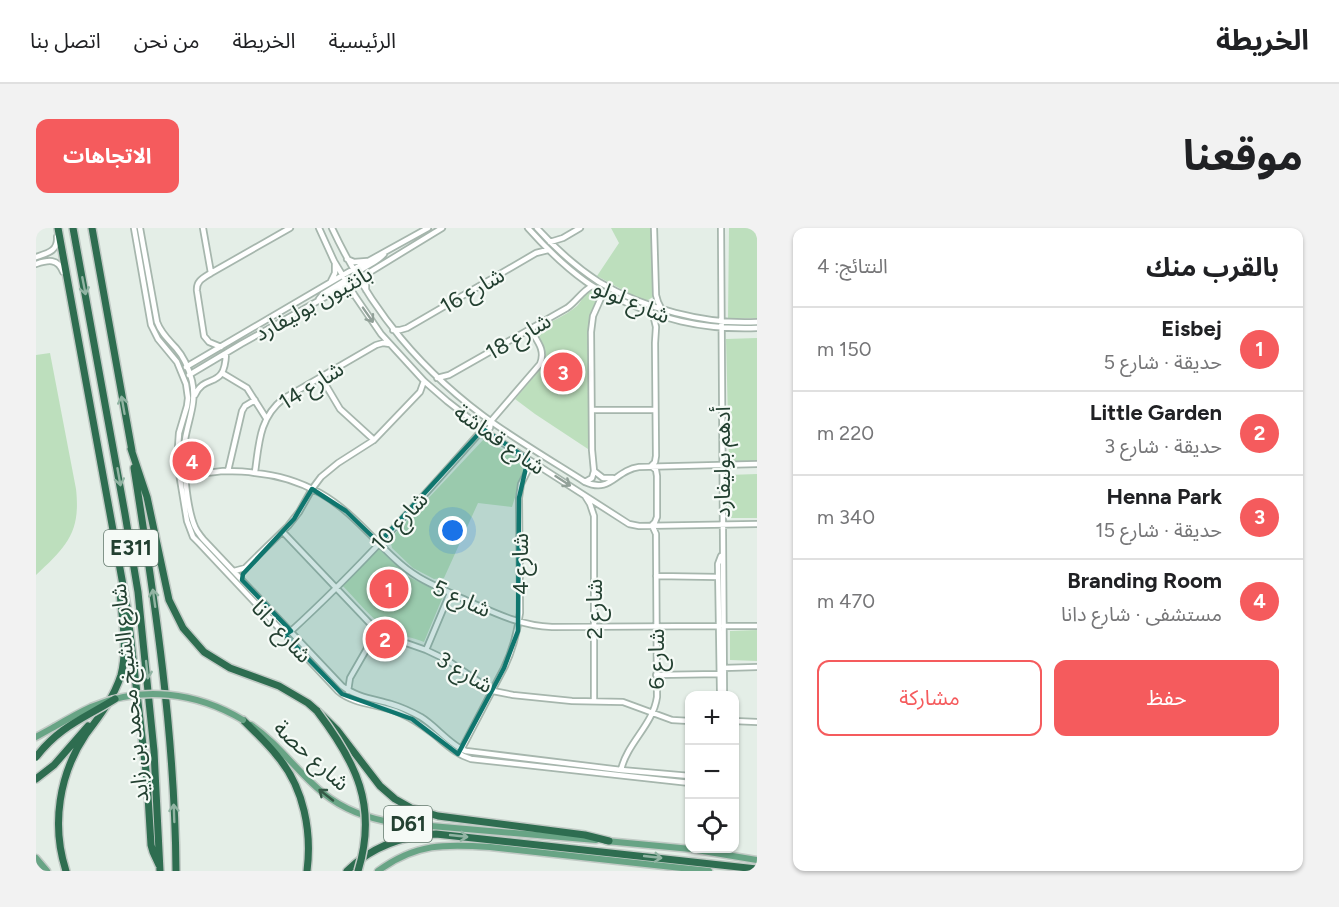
<!DOCTYPE html>
<html lang="ar">
<meta charset="utf-8">
<style>
body{margin:0;font-family:Figtree,"Noto Sans Arabic",sans-serif;background:#f2f2f2;color:#202124;direction:rtl}
.controls{position:absolute;right:18px;bottom:18px;display:grid;overflow:hidden;border-radius:12px;box-shadow:0 2px 4px #0004}
.controls button{width:54px;height:54px;display:grid;place-items:center;padding:0;border:0;border-bottom:2px solid #e0e0e0;background:#fff;color:#202124;font:30px sans-serif}
.you{position:absolute;left:417px;top:303px;width:21px;height:21px;margin:-15px;border:4px solid #fff;border-radius:50%;background:#1a73e8;box-shadow:0 0 0 9px #1a73e833}
.badge{display:grid;place-items:center;width:39px;height:39px;border-radius:50%;background:#f55b5d;color:#fff;font-size:20px;font-weight:700}
.pin{position:absolute;translate:-50% -50%;border:3px solid #fff;box-shadow:0 2px 6px #0006}
.list{margin:0;padding:0;list-style:none}
h2{display:flex;justify-content:space-between;align-items:center;height:78px;margin:0;padding:0 24px;font-size:26px}
h2 small{font-size:20px;font-weight:400;color:#757577}
.list li{display:grid;grid-template-columns:39px 1fr auto;gap:18px;align-items:center;box-sizing:border-box;height:84px;padding:0 24px;border-top:2px solid #e0e0e0}
.list b{display:block;font-size:22px;white-space:nowrap}
.list p{margin:0;font-size:20px;white-space:nowrap;color:#757577}
.list em{font-size:20px;font-style:normal;color:#757577}
.actions{display:flex;gap:12px;padding:18px 24px}
.actions a{flex:1;padding:14px 0;border:2px solid #f55b5d;border-radius:12px;text-align:center;font-size:21px;color:#f55b5d}
.actions .main{background:#f55b5d;color:#fff}
.icon{flex:none;width:33px;height:33px;fill:none;stroke:currentColor;stroke-width:2;stroke-linecap:round;stroke-linejoin:round}
.map{position:relative;flex:none;width:721px;height:643px;overflow:hidden;direction:ltr;border-radius:12px}
header{display:flex;align-items:center;gap:36px;box-sizing:border-box;height:84px;padding:0 30px;background:#fff;border-bottom:2px solid #e0e0e0}
header strong{font-size:28px}
nav{display:flex;gap:33px;margin-inline-start:auto;font-size:21px}
.intro{display:flex;align-items:center;justify-content:space-between;box-sizing:border-box;height:144px;padding:0 36px}
h1{margin:0;font-size:42px}
.button{padding:15px 27px;border-radius:12px;background:#f55b5d;color:#fff;font-size:21px;font-weight:700}
main{display:flex;gap:36px;padding:0 36px}
aside{flex:1;background:#fff;border-radius:12px;box-shadow:0 2px 4px #0004}
.map>svg:first-child{display:block}
</style>
<header>
<strong>الخريطة</strong>
<nav><a>الرئيسية</a><a>الخريطة</a><a>من نحن</a><a>اتصل بنا</a></nav>
</header>
<div class="intro"><h1>موقعنا</h1><a class="button">الاتجاهات</a></div>
<main>
<aside>
<h2>بالقرب منك<small>النتائج: 4</small></h2>
<ul class="list">
<li><span class="badge">1</span><div><b>Eisbej</b><p>حديقة · شارع 5</p></div><em>150 m</em></li>
<li><span class="badge">2</span><div><b>Little Garden</b><p>حديقة · شارع 3</p></div><em>220 m</em></li>
<li><span class="badge">3</span><div><b>Henna Park</b><p>حديقة · شارع 15</p></div><em>340 m</em></li>
<li><span class="badge">4</span><div><b>Branding Room</b><p>مستشفى · شارع دانا</p></div><em>470 m</em></li>
</ul>
<div class="actions"><a class="main">حفظ</a><a>مشاركة</a></div>
</aside>
<div class="map">
<svg width="721" height="643" viewBox="0 0 721 643">
<rect width="100%" height="100%" fill="#e4eee7"/>
<path fill="#bddfbd" d="M575,0H617L620,67L612,72H605L561,48L583,15Z
M693,0H721V90L692,91Z
M556,61L562,64L564,70C547,97 553,125 553,156C553,178 552,199 552,221L499,186L479,171L506,139L510,126L498,106L499,101C513,95 529,88 541,78C548,71 545,67 556,61Z
M721,110V233H693L690,111Z
M14,125L40,261C45,305 30,319 0,347V127Z
M448,211L487,234V243L476,279L442,275L408,350L398,351L377,340L356,320L354,311Z
M721,246V290H692V247Z
M340,318L373,349L408,366L388,414C378,410 366,408 356,403C336,393 320,371 304,355Z
M721,402V433L694,432V403Z"/>
<g fill="none" stroke-linecap="round" stroke-linejoin="round">
<defs>
<path id="minor" d="M98,0L115,97L122,111L141,134L150,156L152,170L151,178L143,205L141,233L151,293L157,309L163,315L302,463C318,477 344,476 364,485C375,490 386,497 396,505C409,515 419,526 435,531L654,555
M104,0L121,94C125,105 132,111 140,120C148,129 153,141 156,153C161,175 152,192 149,212C146,232 151,281 159,299C161,304 164,307 167,311L306,458C320,469 338,471 355,476C365,479 376,484 385,489C400,498 415,518 430,523L585,542L654,548
M167,0L175,45
M283,0L298,33L319,68L345,106L388,153L411,173L456,208L593,296L603,298L721,296
M296,0C335,83 386,145 460,197C489,217 519,235 549,254C575,266 579,242 603,239L721,236
M492,0C509,19 528,38 549,53C557,59 565,63 574,67C622,91 666,102 721,100
M501,0C519,20 540,39 563,54C606,80 671,97 721,94
M618,0L620,67L622,74L625,80
M685,0L688,467
M514,14L527,10L544,0
M0,29C12,25 22,23 21,9
M311,31L318,34L331,33
M0,36C12,32 22,30 27,44
M295,53L299,45V35
M312,56C319,40 338,38 348,26
M330,62V53L334,44
M299,65L310,64L317,67
M283,71L287,66L310,52
M357,102H364L371,100L500,25L512,22
M185,119L173,114L168,108L161,63C160,53 167,50 175,45L254,0
M150,139L307,47L392,0
M186,145L211,160L230,190
M153,147L205,116L334,44L406,0
M285,149L304,181L338,212
M401,150L413,147L531,80C540,74 546,63 556,58
M159,167C169,144 189,163 190,125
M556,182H619
M447,201L450,202L454,200L455,193L504,136C510,122 501,113 494,101
M148,239C151,241 152,243 156,244C165,247 178,244 187,243C198,243 209,243 219,245C242,247 264,254 284,265C314,282 334,308 359,331C381,352 399,357 425,370C455,383 483,398 516,399L683,398
M192,243L206,183L209,178L219,172
M558,243L567,250H577
M219,244C223,216 223,190 247,171L340,117L347,115L354,116
M549,254L556,250L558,243L556,222L555,104L557,88L565,70L564,63
M549,268L554,276L558,288V473
M247,304L341,403L353,409L390,422L411,432L457,463L477,467L536,473L587,474L636,492L654,493
M685,328L682,336L684,462L685,467
M198,343L209,340L252,298L263,284L276,261L285,249L302,235L338,212L384,164L388,153
M620,348L682,349
M687,398H721
M254,404C323,341 385,271 447,201L448,195L455,193
M390,422L414,365
M687,440L721,439
M620,447L684,446
M312,463L314,450L341,403
M698,493L721,494
M424,524L468,440C477,422 481,405 484,385L483,270L485,256L492,242V231
M585,542C591,515 617,497 621,469L620,306L616,297L619,294L621,289V248L620,242L615,238L619,234L620,228L619,115L620,99L617,86"/>
<path id="major" d="M215,497C243,516 261,544 287,565C308,582 333,591 360,595L560,612
M0,509L18,499
M570,613L655,621L721,632
M0,630L11,643
M342,643C380,615 409,616 454,619L673,643"/>
<path id="highway" d="M22,0L91,379L111,552L115,617L117,624L123,637
M37,0L89,286L102,364L118,523L124,643
M56,0L96,223
M95,221L111,269L133,372L147,400L168,424L194,440L243,458L272,475L288,489L301,502L344,558L359,571L375,580L402,588L549,607L573,613
M98,240C119,373 139,508 140,643
M207,492C219,504 232,516 242,529C268,560 276,604 271,643
M0,551L18,537L52,498
M30,643C15,597 23,546 50,506C64,488 78,469 85,447C92,420 86,391 84,364
M311,643C335,619 366,608 400,606L721,641"/>
</defs>
<use href="#minor" stroke="#a6b6ad" stroke-width="8"/>
<use href="#major" stroke="#c1cac5" stroke-width="9"/>
<use href="#highway" stroke="#c1cac5" stroke-width="10"/>
<use href="#minor" stroke="#fff" stroke-width="4.5"/>
<use href="#major" stroke="#68a485" stroke-width="6"/>
<use href="#highway" stroke="#2e6d50" stroke-width="7"/>
<defs>
<path id="major-bridge" d="M18,499C30,492 42,485 55,479C106,457 160,464 207,492"/>
<path id="highway-bridge" d="M281,483C320,534 342,578 322,643
M0,529C24,498 47,491 79,471"/>
</defs>
<use href="#major-bridge" stroke="#c1cac5" stroke-width="9" stroke-linecap="butt"/>
<use href="#highway-bridge" stroke="#c1cac5" stroke-width="10" stroke-linecap="butt"/>
<use href="#major-bridge" stroke="#68a485" stroke-width="6"/>
<use href="#highway-bridge" stroke="#2e6d50" stroke-width="7"/>
</g>
<defs><path id="oneway-shaft" d="M-6 0H5M1.5-3L5.5 0L1.5 3" fill="none" stroke-width="1.6" stroke-linecap="round" stroke-linejoin="round" transform="scale(1.5)"/></defs>
<g stroke="#92b4a3">
<use href="#oneway-shaft" transform="translate(48 58) rotate(79)"/>
<use href="#oneway-shaft" transform="translate(87 177) rotate(-100)"/>
<use href="#oneway-shaft" transform="translate(83 249) rotate(80)"/>
<use href="#oneway-shaft" transform="translate(118 370) rotate(-98)"/>
<use href="#oneway-shaft" transform="translate(111 442) rotate(84)"/>
<use href="#oneway-shaft" transform="translate(138 585) rotate(-92)"/>
<use href="#oneway-shaft" transform="translate(423 608) rotate(6)"/>
<use href="#oneway-shaft" transform="translate(617 629) rotate(6)"/>
</g>
<g stroke="#91a098">
<use href="#oneway-shaft" transform="translate(332 87) rotate(55)"/>
<use href="#oneway-shaft" transform="translate(527 253) rotate(33)"/>
</g>
<use stroke="#345946" href="#oneway-shaft" transform="translate(290 567) rotate(-142)"/>
<path fill="#0f766e" fill-opacity="0.2" stroke="#0f766e" stroke-width="4.5" stroke-linejoin="round" d="M447,201L492,231L483,270L482,403L468,440L422,526L376,491L306,466L249,407L255,403L206,352L207,346L258,291L276,261L310,283L343,315Z"/>
<g text-anchor="middle" stroke-width="4.5" stroke-linejoin="round" paint-order="stroke">
<g fill="#f5faf6" stroke="#62786c" stroke-width="1.5">
<rect x="68" y="302" width="54" height="36" rx="4.5"/>
<rect x="348" y="578" width="48" height="36" rx="4.5"/>
</g>
<g font-size="21" font-weight="bold" fill="#234031">
<text x="95" y="327">E311</text>
<text x="372" y="603">D61</text>
</g>
<g font-size="22" fill="#234031" stroke="#f5faf6">
<text transform="translate(436 62) rotate(-30)" y="8">شارع 16</text>
<text transform="translate(596 73) rotate(23)" y="8">شارع لولو</text>
<text transform="translate(277 75) rotate(-29)" y="8">بانثيون بوليفارد</text>
<text transform="translate(482 108) rotate(-30)" y="8">شارع 18</text>
<text transform="translate(275 157) rotate(-32)" y="8">شارع 14</text>
<text transform="translate(464 211) rotate(35)" y="8">شارع قماشة</text>
<text transform="translate(686 234) rotate(-90)" y="8">أدهم بوليفارد</text>
<text transform="translate(363 293) rotate(-47)" y="8">شارع 10</text>
<text transform="translate(484 336) rotate(-90)" y="8">شارع 4</text>
<text transform="translate(426 370) rotate(24)" y="8">شارع 5</text>
<text transform="translate(558 381) rotate(-90)" y="8">شارع 2</text>
<text transform="translate(246 403) rotate(47)" y="8">شارع دانا</text>
<text transform="translate(620 431) rotate(-90)" y="8">شارع 6</text>
<text transform="translate(429 444) rotate(30)" y="8">شارع 3</text>
<text transform="translate(93 465) rotate(-96)" y="8">شارع الشيخ محمد بن زايد</text>
<text transform="translate(276 527) rotate(42)" y="8">شارع حصة</text>
</g>
</g>
</svg>
<div class="controls">
<button>+</button>
<button>−</button>
<button><svg class="icon" aria-label="locate" viewBox="0 0 24 24"><circle cx="12" cy="12" r="6"/><path d="M12 2v4M12 18v4M2 12h4M18 12h4"/></svg></button>
</div>
<div class="you"></div>
<div class="pin badge" style="left:353px;top:361px">1</div>
<div class="pin badge" style="left:349px;top:411px">2</div>
<div class="pin badge" style="left:527px;top:144px">3</div>
<div class="pin badge" style="left:156px;top:233px">4</div>
</div>
</main>
